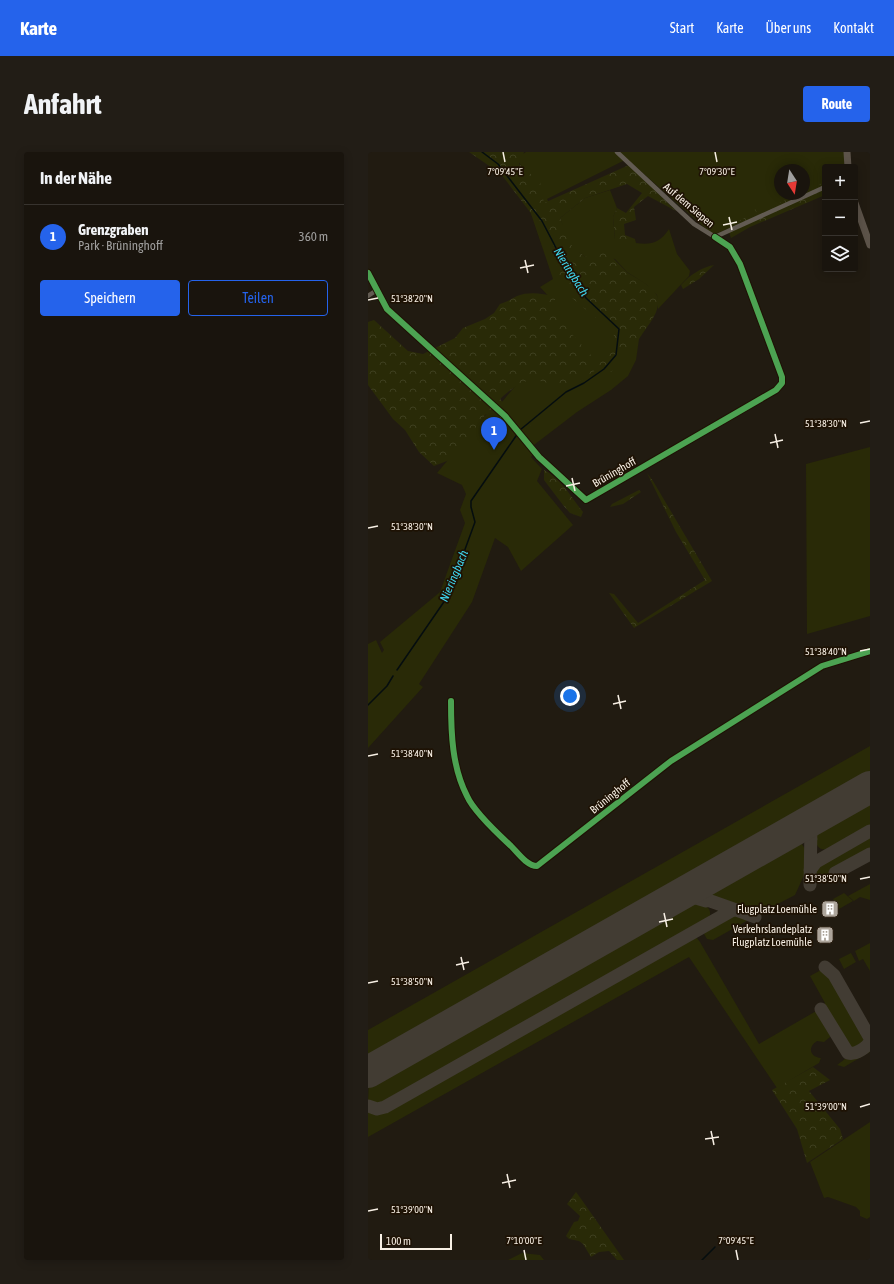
<!DOCTYPE html>
<html lang="de">
<meta charset="utf-8">
<style>
body{margin:0;font-family:"Asap Condensed",sans-serif;background:#221d16;color:#f1f3f6}
.controls{position:absolute;right:12px;top:12px;display:grid;overflow:hidden;border-radius:4px;box-shadow:0 2px 10px #0003}
.controls button{width:36px;height:36px;display:grid;place-items:center;padding:0;border:0;border-bottom:1px solid #37332e;background:#19140d;color:#f1f3f6;font:20px sans-serif}
.compass{position:absolute;left:406px;top:12px;width:36px;height:36px;border-radius:50%;background:#19140d;box-shadow:0 2px 10px #0003;rotate:168deg}
.scale{position:absolute;left:12px;bottom:10px;width:72px;box-sizing:border-box;padding-left:4px;border:2px solid #f8f0e5;border-top:0;font-size:11px;line-height:14px;white-space:nowrap;color:#f8f0e5;-webkit-text-stroke:3px #1e1204;paint-order:stroke}
.you{position:absolute;left:202px;top:544px;width:14px;height:14px;margin:-10px;border:3px solid #fff;border-radius:50%;background:#1a73e8;box-shadow:0 0 0 6px #1a73e833}
.badge{display:grid;place-items:center;width:26px;height:26px;border-radius:50%;background:#2563eb;color:#fff;font-size:13px;font-weight:700}
.pin{position:absolute;translate:-50% -33px;filter:drop-shadow(0 1px 2px #0008)}
.pin::after{content:'';position:absolute;top:21px;width:14px;height:12px;background:inherit;clip-path:polygon(0 0,100% 0,50% 100%)}
.list{margin:0;padding:0;list-style:none}
h2{display:flex;justify-content:space-between;align-items:center;height:52px;margin:0;padding:0 16px;font-size:17px}
h2 small{font-size:13px;font-weight:400;color:#9f9e9d}
.list li{display:grid;grid-template-columns:26px 1fr auto;gap:12px;align-items:center;box-sizing:border-box;height:64px;padding:0 16px;border-top:1px solid #37332e}
.list b{display:block;font-size:15px;white-space:nowrap}
.list p{margin:0;font-size:13px;white-space:nowrap;color:#9f9e9d}
.list em{font-size:13px;font-style:normal;color:#9f9e9d}
.actions{display:flex;gap:8px;padding:12px 16px}
.actions a{flex:1;padding:9px 0;border:1px solid #2563eb;border-radius:4px;text-align:center;font-size:14px;color:#2563eb}
.actions .main{background:#2563eb;color:#fff}
.icon{flex:none;width:22px;height:22px;fill:none;stroke:currentColor;stroke-width:2;stroke-linecap:round;stroke-linejoin:round}
.map{position:relative;flex:none;width:502px;height:1108px;overflow:hidden;border-radius:4px}
header{display:flex;align-items:center;gap:24px;box-sizing:border-box;height:56px;padding:0 20px;background:#2563eb;color:#fff}
header strong{font-size:19px}
nav{display:flex;gap:22px;margin-inline-start:auto;font-size:14px}
.intro{display:flex;align-items:center;justify-content:space-between;box-sizing:border-box;height:96px;padding:0 24px}
h1{margin:0;font-size:28px}
.button{padding:10px 18px;border-radius:4px;background:#2563eb;color:#fff;font-size:14px;font-weight:700}
main{display:flex;gap:24px;padding:0 24px}
aside{flex:1;background:#19140d;border-radius:4px;box-shadow:0 2px 10px #0003}
.map>svg:first-child{display:block}
</style>
<header>
<strong>Karte</strong>
<nav><a>Start</a><a>Karte</a><a>Über uns</a><a>Kontakt</a></nav>
</header>
<div class="intro"><h1>Anfahrt</h1><a class="button">Route</a></div>
<main>
<aside>
<h2>In der Nähe<small></small></h2>
<ul class="list">
<li><span class="badge">1</span><div><b>Grenzgraben</b><p>Park · Brüninghoff</p></div><em>360 m</em></li>
</ul>
<div class="actions"><a class="main">Speichern</a><a>Teilen</a></div>
</aside>
<div class="map">
<svg width="502" height="1108" viewBox="0 0 502 1108">
<defs>
<pattern id="forest-crowns" width="20" height="18" patternUnits="userSpaceOnUse"><rect width="20" height="18" fill="#292a07"/><path d="M2 6a3 3 0 1 1 6 0M12 15a3 3 0 1 1 6 0" fill="none" stroke="#3e3f1f"/></pattern>
</defs>
<rect width="100%" height="100%" fill="#211b11"/>
<path fill="#292a07" fill-rule="evenodd" d="M104,0L156,18L148,6L158,0H476L477,15H457V33L348,82H344L259,7L179,47L195,74L192,66L217,46L242,38L249,56L245,65L247,87H267L268,91C283,93 292,91 301,77L309,102L322,119L321,124L290,157L289,143L279,133L259,120L247,107L217,105L211,100L279,175L271,187L268,208L260,224L243,238L209,260L162,296L166,301L163,305L174,317L169,329L205,373L153,419L140,395L127,386L104,450L51,532L55,535L0,596V492L8,488L14,501L16,498L12,490L72,440L97,371L92,358L98,342L94,333L69,321L121,259L129,256L163,215L185,149L172,135L185,127L162,59L136,23ZM412,18H436V42H412Z
M502,295V464L439,482L438,312Z
M502,594V627L0,911V878Z
M496,647L502,649V677C492,682 456,708 449,693C447,688 448,679 449,674Z
M502,683V700L448,730V717L451,712Z
M422,688L432,689L437,697V721L427,743L400,757L390,760L380,759L346,747L342,739L344,733Z
M502,732V748L492,745L486,749L480,744Z
M476,741L485,749L471,757L465,747Z
M322,747C333,751 349,755 339,769L16,952L8,954L0,951L1,927L317,748Z
M365,761L382,766V767L345,788L339,787L336,782L339,776Z
M323,785H328L332,790L391,892L450,858L463,880L462,885L456,890L449,889C439,895 442,905 453,906L451,911L409,936L321,805L0,985V957L9,960L16,959Z
M502,791V819L495,807L491,809L487,799Z
M483,801L488,810L476,817L471,807Z
M453,818L462,824L497,886V891L483,898L479,896L455,855L457,851L442,824Z
M502,895V900L476,915L469,913L481,904H487Z
M502,970V1065L499,1067L492,1064V1059L488,1055L460,1045L456,1046L442,1010Z
M154,1101L172,1103L176,1108H140Z"/>
<path fill="url(#forest-crowns)" d="M101,0H156L151,12L172,30L176,51L261,13L308,59L280,44L266,55L268,68L256,72L257,83L267,87H247L245,65L249,56L258,61L274,41L259,32L217,46L192,66L204,94L217,105L238,100C246,106 252,114 260,121C269,127 285,134 289,144C296,163 268,187 257,200C251,206 249,214 243,220L234,214L198,238C166,225 159,222 132,247L153,273L184,253L151,284L118,262L84,307L66,314L51,300L37,278L25,267L0,233V170L6,168L40,199L55,202L87,186L95,176L117,167L126,161L132,152C139,150 143,147 149,144C162,139 174,142 187,144V158L203,181L230,211L245,196L246,181L204,146L190,121L185,90L133,22Z
M457,30V43L382,75L363,86L359,75L388,60L382,46H386L390,56L399,57L430,42H436V39Z
M346,113L331,127L315,137L313,133C322,123 332,116 346,113Z
M176,318C193,326 203,345 215,360L213,365L202,361L195,353L176,328Z
M279,321L285,329L344,429L266,476L241,441L246,442L270,471L337,428L308,380Z
M271,338L273,340L255,352L242,355L244,352Z
M445,915L462,928L441,939L472,977L475,987L439,1011L429,977L404,938Z
M208,1040L211,1044L256,1108H249L241,1099L231,1100L223,1105L215,1092L211,1089L201,1087L198,1084L206,1070L210,1069L212,1064L199,1052Z"/>
<g fill="none" stroke-linecap="round" stroke-linejoin="round">
<path stroke="#050d0f" stroke-width="1.5" d="M114,0L130,12L174,69L199,117L218,146L251,177L248,203L236,217L216,231L198,240L152,278
M29,518L80,444L107,370L103,355V349L148,284
M0,553L19,534L25,524
M334,1108L347,1095"/>
<path stroke="#423c33" stroke-width="13" d="M487,643L497,640L502,642
M423,680L429,678L437,679L443,687
M442,718L448,710L502,679
M467,721L502,702
M338,729L331,737L334,746L368,758
M442,733L443,674L448,665
M311,744L318,743L338,749
M457,815L466,823L502,886
M453,857L480,901C487,903 499,896 502,889
M0,954L9,957L17,955L363,759L368,758L387,765"/>
<path stroke="#423c33" stroke-width="32" d="M0,920L502,635"/>
<path stroke="#625b52" stroke-width="4.5" d="M249,0L326,72L347,85L457,35
M0,121L19,157L137,264L171,305L218,348L408,238L414,231V225L372,112L362,95L347,85
M0,144L9,138
M83,549C83,581 84,615 99,644C106,660 130,682 143,694C150,701 159,714 169,714L303,609L454,514L502,499"/>
<path stroke="#5c5349" stroke-width="7" d="M479,0L480,15
M487,51L502,93"/>
<defs>
<path id="cycleway" d="M0,121L19,157L137,264L171,305L218,348L408,238L414,231V225L372,112L362,95L347,85
M83,549C83,581 84,615 99,644C106,660 130,682 143,694C150,701 159,714 169,714L303,609L454,514L502,499"/>
</defs>
<use href="#cycleway" stroke="#1e1204" stroke-width="8"/>
<use href="#cycleway" stroke="#4ca352" stroke-width="6"/>
</g>
<path fill="none" stroke="#f8f0e5" stroke-width="1.5" d="M135,0L137,10M347,0L349,10M361,65L364,78M355,73L369,70M157,108L160,121M152,116L166,113M0,148L10,146M492,271L502,269M407,282L410,296M402,291L415,288M204,326L207,339M198,334L212,331M0,376L10,374M492,499L502,497M250,543L253,557M245,552L258,549M0,604L10,602M492,727L502,725M296,761L299,775M291,770L305,767M93,805L96,818M88,813L101,810M0,831L10,829M492,955L502,952M343,979L346,993M337,987L351,985M139,1022L142,1036M134,1031L148,1028M0,1059L10,1057M156,1098L158,1108M368,1098L370,1108"/>
<defs>
<symbol id="building-square" viewBox="-11 -11 22 22"><rect x="-9" y="-9" width="18" height="18" rx="4" fill="#ada59b" stroke="#1e1204"/><path d="M-4-6H4V6H1V3H-1V6H-4ZM-2.5-4.3h1.7v1.8h-1.7ZM.8-4.3h1.7v1.8H.8ZM-2.5-1h1.7V.8h-1.7ZM.8-1h1.7V.8H.8Z" fill="#fff"/></symbol>
</defs>
<g fill-rule="evenodd">
<use href="#building-square" x="452" y="747" width="20" height="20"/>
<use href="#building-square" x="447" y="773" width="20" height="20"/>
</g>
<g text-anchor="middle" stroke-width="3.5" stroke-linejoin="round" paint-order="stroke">
<g font-size="11" fill="#f8f0e5" stroke="#1e1204">
<text transform="translate(321 53) rotate(40)" y="4">Auf dem Siepen</text>
<text transform="translate(246 320) rotate(-30)" y="4">Brüninghoff</text>
<text transform="translate(242 644) rotate(-39)" y="4">Brüninghoff</text>
</g>
<g font-size="11" fill="#f8f0e5" stroke="#1e1204" text-anchor="end">
<text x="449" y="761">Flugplatz Loemühle</text>
<text x="444" y="781">Verkehrslandeplatz<tspan x="444" dy="13">Flugplatz Loemühle</tspan></text>
</g>
<g font-size="12" font-style="italic" fill="#3fd5ee" stroke="#1e1204">
<text transform="translate(203 120) rotate(58)" y="4">Nieringbach</text>
<text transform="translate(86 424) rotate(-67)" y="4">Nieringbach</text>
</g>
</g>
<g font-size="10" text-anchor="middle" fill="#f8f0e5" stroke="#1e1204" stroke-width="3.5" stroke-linejoin="round" paint-order="stroke">
<text x="137" y="23">7°09'45"E</text>
<text x="349" y="23">7°09'30"E</text>
<text x="44" y="150">51°38'20"N</text>
<text x="458" y="275">51°38'30"N</text>
<text x="44" y="378">51°38'30"N</text>
<text x="458" y="503">51°38'40"N</text>
<text x="44" y="605">51°38'40"N</text>
<text x="458" y="730">51°38'50"N</text>
<text x="44" y="833">51°38'50"N</text>
<text x="458" y="958">51°39'00"N</text>
<text x="44" y="1061">51°39'00"N</text>
<text x="156" y="1092">7°10'00"E</text>
<text x="368" y="1092">7°09'45"E</text>
</g>
</svg>
<div class="controls">
<button>+</button>
<button>−</button>
<button><svg class="icon" aria-label="layers" viewBox="0 0 24 24"><path d="M12 4l9 5-9 5-9-5zM3 14l9 5 9-5"/></svg></button>
</div>
<svg class="compass" viewBox="-18 -18 36 36"><path d="M0-13l5 13h-10z" fill="#e53935"/><path d="M0 13l5-13h-10z" fill="#9f9e9d"/></svg>
<div class="scale">100 m</div>
<div class="you"></div>
<div class="pin badge" style="left:126px;top:298px">1</div>
</div>
</main>
